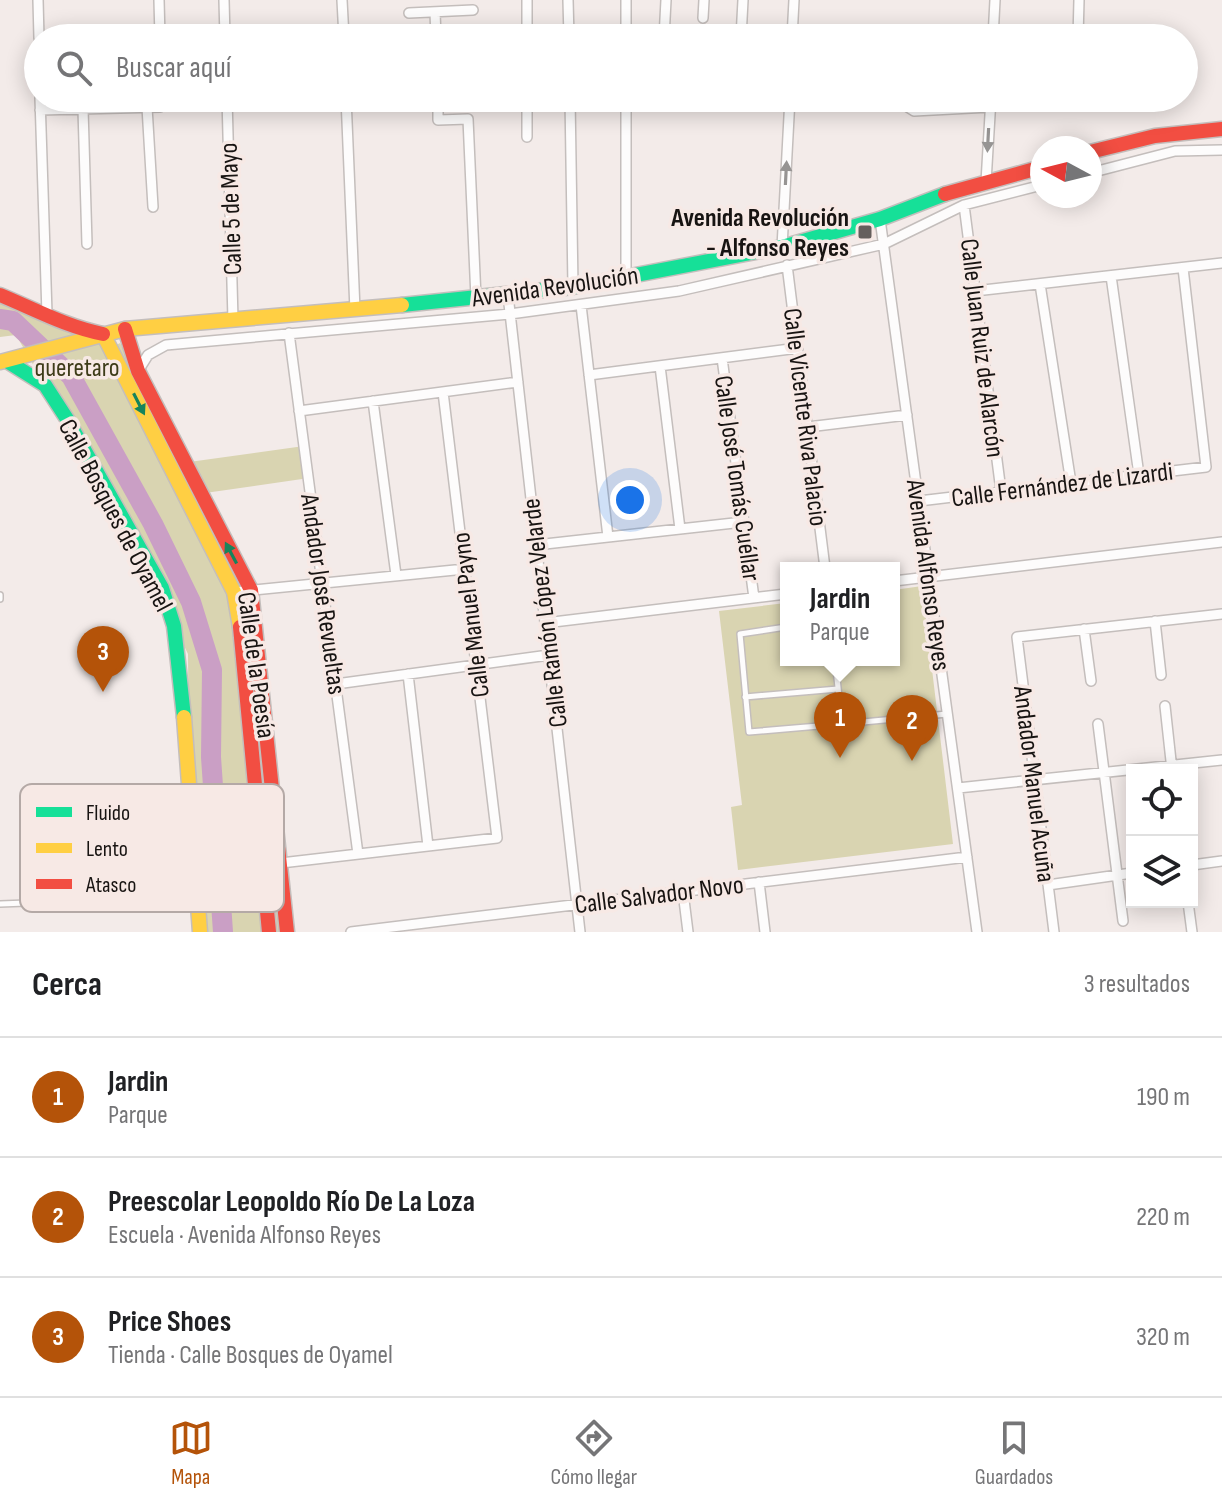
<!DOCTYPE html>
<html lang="es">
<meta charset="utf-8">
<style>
body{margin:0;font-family:"Sofia Sans Condensed",sans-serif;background:#f6f6f6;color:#202124}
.controls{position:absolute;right:24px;bottom:24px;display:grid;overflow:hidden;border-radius:0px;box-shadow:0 4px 20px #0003}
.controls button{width:72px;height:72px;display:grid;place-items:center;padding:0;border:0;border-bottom:2px solid #e0e0e0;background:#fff;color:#202124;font:40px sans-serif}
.compass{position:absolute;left:1030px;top:136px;width:72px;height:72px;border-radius:50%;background:#fff;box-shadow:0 4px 20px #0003;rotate:277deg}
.you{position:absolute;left:630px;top:500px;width:28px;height:28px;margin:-20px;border:6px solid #fff;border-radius:50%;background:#1a73e8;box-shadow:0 0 0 12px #1a73e833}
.badge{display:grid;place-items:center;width:52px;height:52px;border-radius:50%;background:#b45309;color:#fff;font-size:26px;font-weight:700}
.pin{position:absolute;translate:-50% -66px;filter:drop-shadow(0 2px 4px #0008)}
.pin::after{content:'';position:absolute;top:42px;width:28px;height:24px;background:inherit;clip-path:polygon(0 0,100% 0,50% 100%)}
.popup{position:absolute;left:780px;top:562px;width:120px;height:104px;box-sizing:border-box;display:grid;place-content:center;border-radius:0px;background:#fff;filter:drop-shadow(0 2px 6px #0005);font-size:26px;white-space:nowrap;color:#757577}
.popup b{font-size:30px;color:#202124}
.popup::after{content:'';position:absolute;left:50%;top:100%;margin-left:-16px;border:16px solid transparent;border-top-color:#fff}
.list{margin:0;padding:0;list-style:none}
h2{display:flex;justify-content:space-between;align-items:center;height:104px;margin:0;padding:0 32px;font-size:34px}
h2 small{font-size:26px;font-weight:400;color:#757577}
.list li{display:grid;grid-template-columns:52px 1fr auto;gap:24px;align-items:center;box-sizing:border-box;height:120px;padding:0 32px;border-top:2px solid #e0e0e0}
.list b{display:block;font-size:30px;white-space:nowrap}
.list p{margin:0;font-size:26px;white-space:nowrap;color:#757577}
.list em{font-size:26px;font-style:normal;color:#757577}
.icon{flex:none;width:44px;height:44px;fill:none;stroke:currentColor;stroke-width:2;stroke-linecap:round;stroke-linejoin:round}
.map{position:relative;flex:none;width:1222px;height:932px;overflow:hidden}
.search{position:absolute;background:#fff;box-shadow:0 4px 20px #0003;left:24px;right:24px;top:24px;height:88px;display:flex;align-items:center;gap:20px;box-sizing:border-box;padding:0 28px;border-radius:44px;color:#757577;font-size:30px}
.sheet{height:464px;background:#fff}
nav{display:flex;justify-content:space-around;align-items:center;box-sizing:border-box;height:112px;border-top:2px solid #e0e0e0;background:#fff;font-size:22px;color:#757577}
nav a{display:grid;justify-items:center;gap:4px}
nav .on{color:#b45309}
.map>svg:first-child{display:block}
</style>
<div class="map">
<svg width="1222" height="932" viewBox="0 0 1222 932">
<rect width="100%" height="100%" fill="#f3ebe9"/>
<path fill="#d9d4b1" d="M0,295L113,347L120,343L182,463L304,446L309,478L198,494L245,591L283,932H274L239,610L225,575L242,651L269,932H204L189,784L188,654L126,525L16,335L0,337Z
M922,586L953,844L738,870L731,807L742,805L719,611L786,603V660H894V590Z"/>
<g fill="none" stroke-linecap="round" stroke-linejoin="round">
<path stroke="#ca9fc5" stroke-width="20" d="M0,319L13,321L71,376L153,524L191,602L212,670L211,757L223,932"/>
<defs>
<path id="lane" d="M0,595V599
M786,627L740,634L749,732L842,724
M835,660L842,724L947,714
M745,697L838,689
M0,904L105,900L109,897L106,842"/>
<path id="street" d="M38,0L39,38
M159,0L160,38
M224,0L225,38
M342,0L344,38
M568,0L569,38
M626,0V38
M435,12L436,38
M409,13L473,10
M703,18L704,0
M527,38V0
M664,38L666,0
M741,38L743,0
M792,38L794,0
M993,38L995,0
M1078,38L1079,0
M40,98L47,314
M227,98L233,320
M346,98L355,310
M438,98V120L468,119L476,298
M570,98L573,287
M626,98V277
M893,98L914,111L990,107
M147,107L153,207
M83,109L87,244
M40,110L160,107
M527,137V98
M1090,173L1175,151L1222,150
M986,182L991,98
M964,205L1001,491
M880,219L977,932
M782,247L790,98
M787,265L825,568
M1111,276L1139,475
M1040,284L1071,483
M975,291L1222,263
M508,295L580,932
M581,305L608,537
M289,333L358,854
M722,358L754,598
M660,366L680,529
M138,371L148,355L166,345L510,314L679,291L884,244L964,205L1042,185
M589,375L798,348
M373,401L396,575
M299,411L518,382
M808,427L907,415
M919,501L1206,467L1183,268
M536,545L743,522
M894,581L1222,542
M234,592L465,569
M1155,621L1161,675
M545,623L786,594
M1084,629L1091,681
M408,674L428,846
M336,684L549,655
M1165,706L1172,770
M1098,724L1123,921
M958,788L1222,760
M281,863L497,838L443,392
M1192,865L1222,861
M759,882L765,932
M1048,885L1132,873
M683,892L688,932
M1188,902L1192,932
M351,932L967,857
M1054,932L1017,637L1222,614"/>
<path id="fast" d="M402,305L573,287L782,247L880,219L945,194
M7,361L45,385L67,419L162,588L174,626L184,717"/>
<path id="slow" d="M103,334L234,592L240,627
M0,362L125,329L402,305
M184,717L200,932"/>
<path id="jam" d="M1090,152L1155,136L1222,129
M945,194L1042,167
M0,295C34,309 67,327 103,334
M125,329L138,371L251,590L287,932
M240,627L269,932"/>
</defs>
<use href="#lane" stroke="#c4bebc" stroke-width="8"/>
<use href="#street" stroke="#c4bebc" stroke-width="12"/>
<use href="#fast" stroke="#c4bebc" stroke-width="17"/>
<use href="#slow" stroke="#c4bebc" stroke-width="17"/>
<use href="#jam" stroke="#c4bebc" stroke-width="17"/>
<use href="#lane" stroke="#fdfcfc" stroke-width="5"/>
<use href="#street" stroke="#fdfcfc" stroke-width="9"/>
<use href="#fast" stroke="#16e098" stroke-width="14"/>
<use href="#slow" stroke="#ffcf43" stroke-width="14"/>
<use href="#jam" stroke="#f24e42" stroke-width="14"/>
</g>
<defs><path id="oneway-solid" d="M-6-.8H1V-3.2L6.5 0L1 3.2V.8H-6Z" transform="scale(2)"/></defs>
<g fill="#969493">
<use href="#oneway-solid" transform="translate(988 140) rotate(93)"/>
<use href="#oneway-solid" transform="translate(786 173) rotate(-87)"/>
</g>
<g fill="#17845c">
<use href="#oneway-solid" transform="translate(139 404) rotate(63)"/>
<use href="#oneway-solid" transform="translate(231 553) rotate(-118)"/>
</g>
<rect fill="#655f5d" stroke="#f7e9e5" stroke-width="3" x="857" y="224" width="16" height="16" rx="4"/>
<g text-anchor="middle" stroke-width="7" stroke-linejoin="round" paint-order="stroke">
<g font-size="26" fill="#181412" stroke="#f7e9e5">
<text transform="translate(230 209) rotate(-92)" y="9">Calle 5 de Mayo</text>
<text transform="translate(555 286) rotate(-8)" y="9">Avenida Revolución</text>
<text transform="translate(983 348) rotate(83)" y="9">Calle Juan Ruiz de Alarcón</text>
<text transform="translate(806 417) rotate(83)" y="9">Calle Vicente Riva Palacio</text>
<text transform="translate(738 478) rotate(82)" y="9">Calle José Tomás Cuéllar</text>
<text transform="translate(1062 484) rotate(-7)" y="9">Calle Fernández de Lizardi</text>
<text transform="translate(116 515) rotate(62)" y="9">Calle Bosques de Oyamel</text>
<text transform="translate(929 575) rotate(82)" y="9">Avenida Alfonso Reyes</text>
<text transform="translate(324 594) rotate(82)" y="9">Andador José Revueltas</text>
<text transform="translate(544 613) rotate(-97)" y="9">Calle Ramón López Velarde</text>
<text transform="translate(470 615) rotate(-97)" y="9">Calle Manuel Payno</text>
<text transform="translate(257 665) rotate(82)" y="9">Calle de la Poesía</text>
<text transform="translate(1035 784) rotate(83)" y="9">Andador Manuel Acuña</text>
<text transform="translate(659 894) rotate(-7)" y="9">Calle Salvador Novo</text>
</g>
<g font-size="26" font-weight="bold" fill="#181412" stroke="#f7e9e5" text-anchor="end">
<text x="849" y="226">Avenida Revolución<tspan x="849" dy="30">- Alfonso Reyes</tspan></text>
</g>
<g font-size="26" fill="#3e3c19" stroke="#f7e9e5">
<text x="77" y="376">queretaro</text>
</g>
</g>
<rect x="20" y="784" width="264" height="128" rx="12" fill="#f7e9e5" stroke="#b4a9a6" stroke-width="2"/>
<rect x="36" y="807" width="36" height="10" fill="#16e098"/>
<rect x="36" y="843" width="36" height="10" fill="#ffcf43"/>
<rect x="36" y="879" width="36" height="10" fill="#f24e42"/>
<g font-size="22" fill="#181412">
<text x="86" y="820">Fluido</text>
<text x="86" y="856">Lento</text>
<text x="86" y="892">Atasco</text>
</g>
</svg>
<div class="controls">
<button><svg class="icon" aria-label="locate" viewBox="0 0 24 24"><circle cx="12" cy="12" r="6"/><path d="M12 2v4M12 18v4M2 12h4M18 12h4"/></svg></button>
<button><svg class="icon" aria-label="layers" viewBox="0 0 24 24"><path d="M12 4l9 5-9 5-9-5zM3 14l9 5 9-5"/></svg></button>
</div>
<svg class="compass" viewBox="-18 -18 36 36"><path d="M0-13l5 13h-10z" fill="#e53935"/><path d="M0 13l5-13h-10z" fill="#757577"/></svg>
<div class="you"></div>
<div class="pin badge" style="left:840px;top:758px">1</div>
<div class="popup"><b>Jardin</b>Parque</div>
<div class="pin badge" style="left:912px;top:761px">2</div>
<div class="pin badge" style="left:103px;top:692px">3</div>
<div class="search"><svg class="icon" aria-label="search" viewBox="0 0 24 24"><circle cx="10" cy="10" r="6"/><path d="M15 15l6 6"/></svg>Buscar aquí</div>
</div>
<section class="sheet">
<h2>Cerca<small>3 resultados</small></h2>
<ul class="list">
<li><span class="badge">1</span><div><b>Jardin</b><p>Parque</p></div><em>190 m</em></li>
<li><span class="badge">2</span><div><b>Preescolar Leopoldo Río De La Loza</b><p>Escuela · Avenida Alfonso Reyes</p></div><em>220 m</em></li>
<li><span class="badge">3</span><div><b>Price Shoes</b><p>Tienda · Calle Bosques de Oyamel</p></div><em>320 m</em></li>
</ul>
</section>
<nav>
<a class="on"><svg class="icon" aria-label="map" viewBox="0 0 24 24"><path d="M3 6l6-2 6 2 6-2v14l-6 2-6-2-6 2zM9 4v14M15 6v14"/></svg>Mapa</a>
<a><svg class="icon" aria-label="directions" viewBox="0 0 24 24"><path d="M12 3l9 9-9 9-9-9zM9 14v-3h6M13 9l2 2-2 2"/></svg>Cómo llegar</a>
<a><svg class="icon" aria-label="saved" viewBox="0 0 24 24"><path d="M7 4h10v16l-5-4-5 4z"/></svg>Guardados</a>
</nav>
